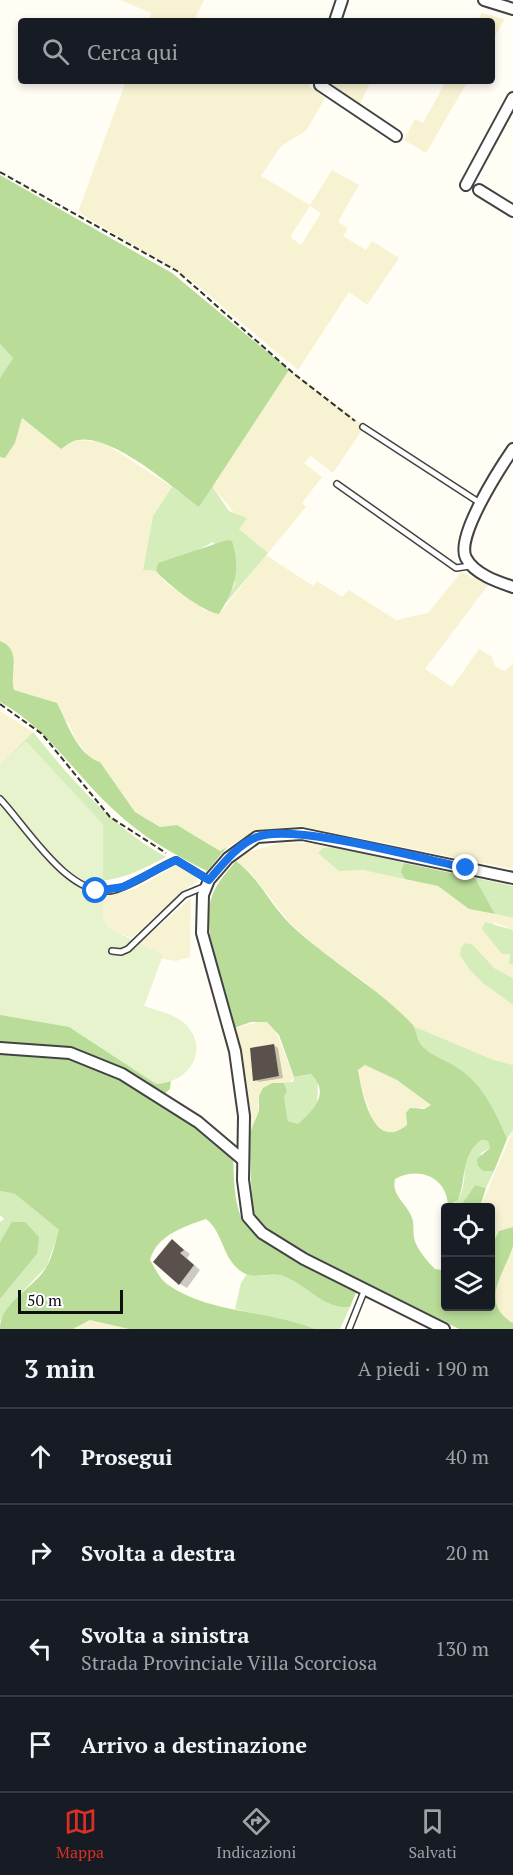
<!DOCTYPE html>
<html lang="it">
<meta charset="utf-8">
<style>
body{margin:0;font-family:"PT Serif",serif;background:#242831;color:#f1f3f6}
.controls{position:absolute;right:18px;bottom:18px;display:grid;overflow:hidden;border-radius:6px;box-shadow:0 3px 9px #0003}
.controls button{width:54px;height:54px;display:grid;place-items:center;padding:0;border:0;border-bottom:2px solid #363941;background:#171b24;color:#f1f3f6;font:30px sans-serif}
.scale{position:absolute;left:18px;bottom:15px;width:105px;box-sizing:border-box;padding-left:6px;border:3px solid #101010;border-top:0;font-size:16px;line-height:21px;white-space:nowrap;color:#101010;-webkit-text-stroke:4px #fff;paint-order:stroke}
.stop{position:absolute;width:18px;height:18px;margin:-14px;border:4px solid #1a73e8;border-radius:50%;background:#fff}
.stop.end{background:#1a73e8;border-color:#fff;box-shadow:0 2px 6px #0008}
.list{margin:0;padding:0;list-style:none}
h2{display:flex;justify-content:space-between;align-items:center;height:78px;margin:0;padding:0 24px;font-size:26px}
h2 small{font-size:20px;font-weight:400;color:#9ea1a6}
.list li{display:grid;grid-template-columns:39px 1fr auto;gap:18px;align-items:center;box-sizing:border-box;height:96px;padding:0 24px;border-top:2px solid #363941}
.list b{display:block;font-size:22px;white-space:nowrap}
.list p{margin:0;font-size:20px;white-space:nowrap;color:#9ea1a6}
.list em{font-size:20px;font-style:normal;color:#9ea1a6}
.icon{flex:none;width:33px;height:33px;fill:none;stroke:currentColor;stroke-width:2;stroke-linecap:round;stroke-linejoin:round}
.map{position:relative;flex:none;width:513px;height:1329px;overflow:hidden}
.search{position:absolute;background:#171b24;box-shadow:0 3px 9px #0003;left:18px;right:18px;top:18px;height:66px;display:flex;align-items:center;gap:15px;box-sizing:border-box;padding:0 21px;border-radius:6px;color:#9ea1a6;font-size:22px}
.sheet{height:462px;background:#171b24}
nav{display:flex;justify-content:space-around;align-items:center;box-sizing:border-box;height:84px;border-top:2px solid #363941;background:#171b24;font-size:16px;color:#9ea1a6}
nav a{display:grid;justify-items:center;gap:3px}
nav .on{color:#d93025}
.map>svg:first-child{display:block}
</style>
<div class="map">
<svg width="513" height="1329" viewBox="0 0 513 1329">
<rect width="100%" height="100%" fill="#fffdf4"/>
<path fill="#f7f3d2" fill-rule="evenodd" d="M120,0H204L194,21H149L151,13Z
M482,13L505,19L492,40V21H477Z
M126,81H311L309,86L325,98L306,131L281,146L261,176L310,205L332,170L359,185L338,222L348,228L343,236L366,250L372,241L399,258L367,305L349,292L298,370L191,280L78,212ZM310,206L321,213L301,245L290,237Z
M323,81H371L358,108Z
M446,81H468L426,153L404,140L415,119L423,123Z
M289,370L365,426L333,473L311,456L304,463L322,477L302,503L306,507L268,553L239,529L236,515L212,486Z
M22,418L61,449L77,440L103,442L172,487L153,516L143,570L156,571L168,585L193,599L204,610L219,614L266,555L313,586L317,581L342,597L349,590L396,620L428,613L461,572L488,585L425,669L452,687L479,649L492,657L495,666L505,671L513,663V869L300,826L258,831L220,851L177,825L160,827L135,812L100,762L91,759L76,740L69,724L33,697L14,691L11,681L15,665L5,643L0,641V457L5,458L15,443Z
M0,711L33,732L0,766Z
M280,843H309L334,847L323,848L354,870L373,871L438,886L469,909L513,918V930L493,922L510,954L509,964L513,965V978L494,968L476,949L484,984L513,1005V1065L491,1059L413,1026L365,982L318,949L289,922L250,872L236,861L248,852Z
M176,865H183L194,874L198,881L183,891L132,938L108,929L103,917L102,897L135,889Z
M191,898L190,957L176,961L134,954L141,942Z
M259,1022H267L274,1027L294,1077L289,1083H272L258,1104L259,1111L249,1135L248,1100L234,1028Z
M365,1065L397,1080L432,1105L406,1113L407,1125L397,1133H388L379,1128L372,1119L361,1085L358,1070Z
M513,1130V1227L499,1231L491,1247L490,1208H480Z
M513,1245V1323L498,1312L495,1301L498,1282Z
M90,1320L116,1325L128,1329H73Z"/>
<path fill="#d5ecbb" d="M0,344L13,358L0,378Z
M212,486L229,511L247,518L239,529L268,553L226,603L235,583L213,542L190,554L158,563L156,571L143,570L153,516L172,487L199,507Z
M33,732C71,779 113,828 166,857C141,870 121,881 92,881L0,766Z
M334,847L404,863L402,872L405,879L363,870L339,871L318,853L323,848Z
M475,878L513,886V918L495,914Z
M485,922L513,930V965L509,964L510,954H502L482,929Z
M466,943L473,945L494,968L513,978V1005L484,984L470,970L460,955L461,947Z
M413,1026L491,1059L513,1065V1130L507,1139L473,1080L421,1047Z
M312,1074L318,1081L317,1107L298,1124L288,1121L284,1097L287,1091L284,1083L293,1082L294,1077Z
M480,1140L488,1141L490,1148L481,1153L482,1171H494L486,1188L475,1185L460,1207L448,1208C451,1205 457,1202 459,1198C471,1176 456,1158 480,1140Z
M0,1191L15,1194L59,1230L47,1266L10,1305L0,1321V1299L37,1254L13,1222L0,1242V1222L4,1219L0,1215Z
M247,1274C264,1279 267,1273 279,1275C306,1279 321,1310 350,1307L340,1329H315L235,1309L241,1283Z"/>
<path fill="#b9dd99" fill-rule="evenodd" d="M0,175L172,273L289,370L199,507C172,487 112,433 77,440C72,441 66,446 61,449L22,418L15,443L5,458L0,457V378L13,358L0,344Z
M227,540L232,541C241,569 235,590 219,614C204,613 166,583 156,571L158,563Z
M0,641C23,650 9,674 14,690L57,703C67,722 77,755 100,762L135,812L160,827L177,825L220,851L227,847L207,871C173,854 142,837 114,810C75,775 47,727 0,702Z
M236,861C259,878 269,903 289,923C327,960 375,985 412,1024C417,1031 417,1043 424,1048C434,1057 448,1061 459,1069C482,1083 497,1115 507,1139L494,1171H483L478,1166L477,1159L490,1148L488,1141L481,1140C460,1156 467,1178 458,1200L448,1206C447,1177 419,1166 395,1179C391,1196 407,1203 412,1218C414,1223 413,1231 414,1237C415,1247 428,1262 435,1269L441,1270L445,1261L446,1306H490L491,1247L499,1231L513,1227C513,1233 513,1241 513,1246C505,1273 478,1302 513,1323V1329H459L275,1238L257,1224L252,1203L249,1135L259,1111V1096L263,1088L272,1083H284L287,1091L284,1097L288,1121L298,1124C313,1110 331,1094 311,1074L294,1077L279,1035L267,1022H251L234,1028C225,993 200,930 212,896C217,882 227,872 236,861ZM365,1065L397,1080L431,1105L424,1109L410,1108L406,1113L407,1125C373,1153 362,1093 358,1070Z
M404,863L475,878L495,914L469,909L438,886L405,879L401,872Z
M0,1000L56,1010L171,1080L170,1089L162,1096L72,1051L0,1046Z
M0,1049L67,1053L122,1076L233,1153C234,1173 233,1210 246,1225C268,1249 327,1274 357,1290L350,1307C322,1310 306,1282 280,1275C266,1272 251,1282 237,1268C222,1254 222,1231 206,1219C183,1227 157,1235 150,1260C156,1270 160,1280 170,1286C209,1313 271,1311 315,1329H129L90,1320L73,1329H0C0,1302 35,1288 47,1266C53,1256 55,1241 59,1230L15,1194L0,1191Z
M475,1185L486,1188L480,1207H460Z
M12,1222H25L39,1237L37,1254L0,1299V1242Z"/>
<path fill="#e6f3cd" d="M26,741L103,824V917L108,928L163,955L144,1006C155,1010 174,1014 183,1022C212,1047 190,1083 156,1084L69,1027L0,1015V766Z"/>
<path fill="#0003" d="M274,1045L278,1048L283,1078L259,1082L255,1080Z
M173,1241L190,1254L187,1258L200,1270L187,1288L180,1284Z"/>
<path fill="#5a514c" d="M274,1044L279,1076L253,1081L250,1048Z
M172,1239L184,1250L180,1253L194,1265L179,1285L153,1262Z"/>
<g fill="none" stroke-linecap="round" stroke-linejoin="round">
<defs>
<path id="lane" d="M363,427L480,503
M337,484L456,568L470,566
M0,799C26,826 70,901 114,890C136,884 156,868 176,860L209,880
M112,951L121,952L128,949L184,895L206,886
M349,1329L365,1289"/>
<path id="street" d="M484,0L513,9
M335,21L342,0
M320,81V85L396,136
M466,185L513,98
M479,190L513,211
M513,449C500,468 455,537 466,558C474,574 498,582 513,587
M0,1048L70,1053L122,1074L198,1122L243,1160
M444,1329L304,1259L262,1233L248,1217L243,1180L244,1116L235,1051L202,933L203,895L209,880L228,858L257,837L302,834L513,878"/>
</defs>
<use href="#lane" stroke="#434343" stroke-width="8"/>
<use href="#street" stroke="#434343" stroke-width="14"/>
<path stroke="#323232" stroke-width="2" stroke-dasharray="6 3" stroke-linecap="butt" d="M0,172L177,271L293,373L355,421
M0,704L42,734L110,817L166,853"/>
<use href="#lane" stroke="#fff" stroke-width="5"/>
<use href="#street" stroke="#fff" stroke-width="10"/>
</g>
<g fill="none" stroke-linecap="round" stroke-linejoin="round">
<path stroke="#1a73e8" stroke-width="8" d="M96,891L123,887L176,860L209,880C222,865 238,844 257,837C295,823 422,859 466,868"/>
</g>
</svg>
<div class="controls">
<button><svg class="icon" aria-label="locate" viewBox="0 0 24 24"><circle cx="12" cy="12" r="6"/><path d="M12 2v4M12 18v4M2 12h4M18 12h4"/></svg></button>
<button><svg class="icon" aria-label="layers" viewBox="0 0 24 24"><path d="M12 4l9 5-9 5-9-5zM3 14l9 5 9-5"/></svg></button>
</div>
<div class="scale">50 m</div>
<div class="stop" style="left:96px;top:891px"></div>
<div class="stop end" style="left:466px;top:868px"></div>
<div class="search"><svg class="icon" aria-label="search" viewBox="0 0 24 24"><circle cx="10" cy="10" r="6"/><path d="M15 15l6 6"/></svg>Cerca qui</div>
</div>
<section class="sheet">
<h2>3 min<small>A piedi · 190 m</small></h2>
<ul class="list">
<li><svg class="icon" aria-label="ahead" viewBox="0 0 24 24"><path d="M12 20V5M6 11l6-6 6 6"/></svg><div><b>Prosegui</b></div><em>40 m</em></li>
<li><svg class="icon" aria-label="right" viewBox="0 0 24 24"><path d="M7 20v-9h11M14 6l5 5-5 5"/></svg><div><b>Svolta a destra</b></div><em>20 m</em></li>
<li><svg class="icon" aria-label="left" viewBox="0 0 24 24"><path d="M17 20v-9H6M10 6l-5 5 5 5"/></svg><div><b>Svolta a sinistra</b><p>Strada Provinciale Villa Scorciosa</p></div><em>130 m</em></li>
<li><svg class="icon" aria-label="arrive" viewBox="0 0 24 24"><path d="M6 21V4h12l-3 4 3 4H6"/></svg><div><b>Arrivo a destinazione</b></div></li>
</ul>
</section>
<nav>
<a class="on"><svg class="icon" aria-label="map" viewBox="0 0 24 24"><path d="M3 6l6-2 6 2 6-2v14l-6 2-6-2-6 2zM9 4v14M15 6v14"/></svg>Mappa</a>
<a><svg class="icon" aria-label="directions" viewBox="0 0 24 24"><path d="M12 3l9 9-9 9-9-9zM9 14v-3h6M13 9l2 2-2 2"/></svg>Indicazioni</a>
<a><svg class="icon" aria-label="saved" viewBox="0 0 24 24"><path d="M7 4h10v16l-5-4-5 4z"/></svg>Salvati</a>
</nav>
